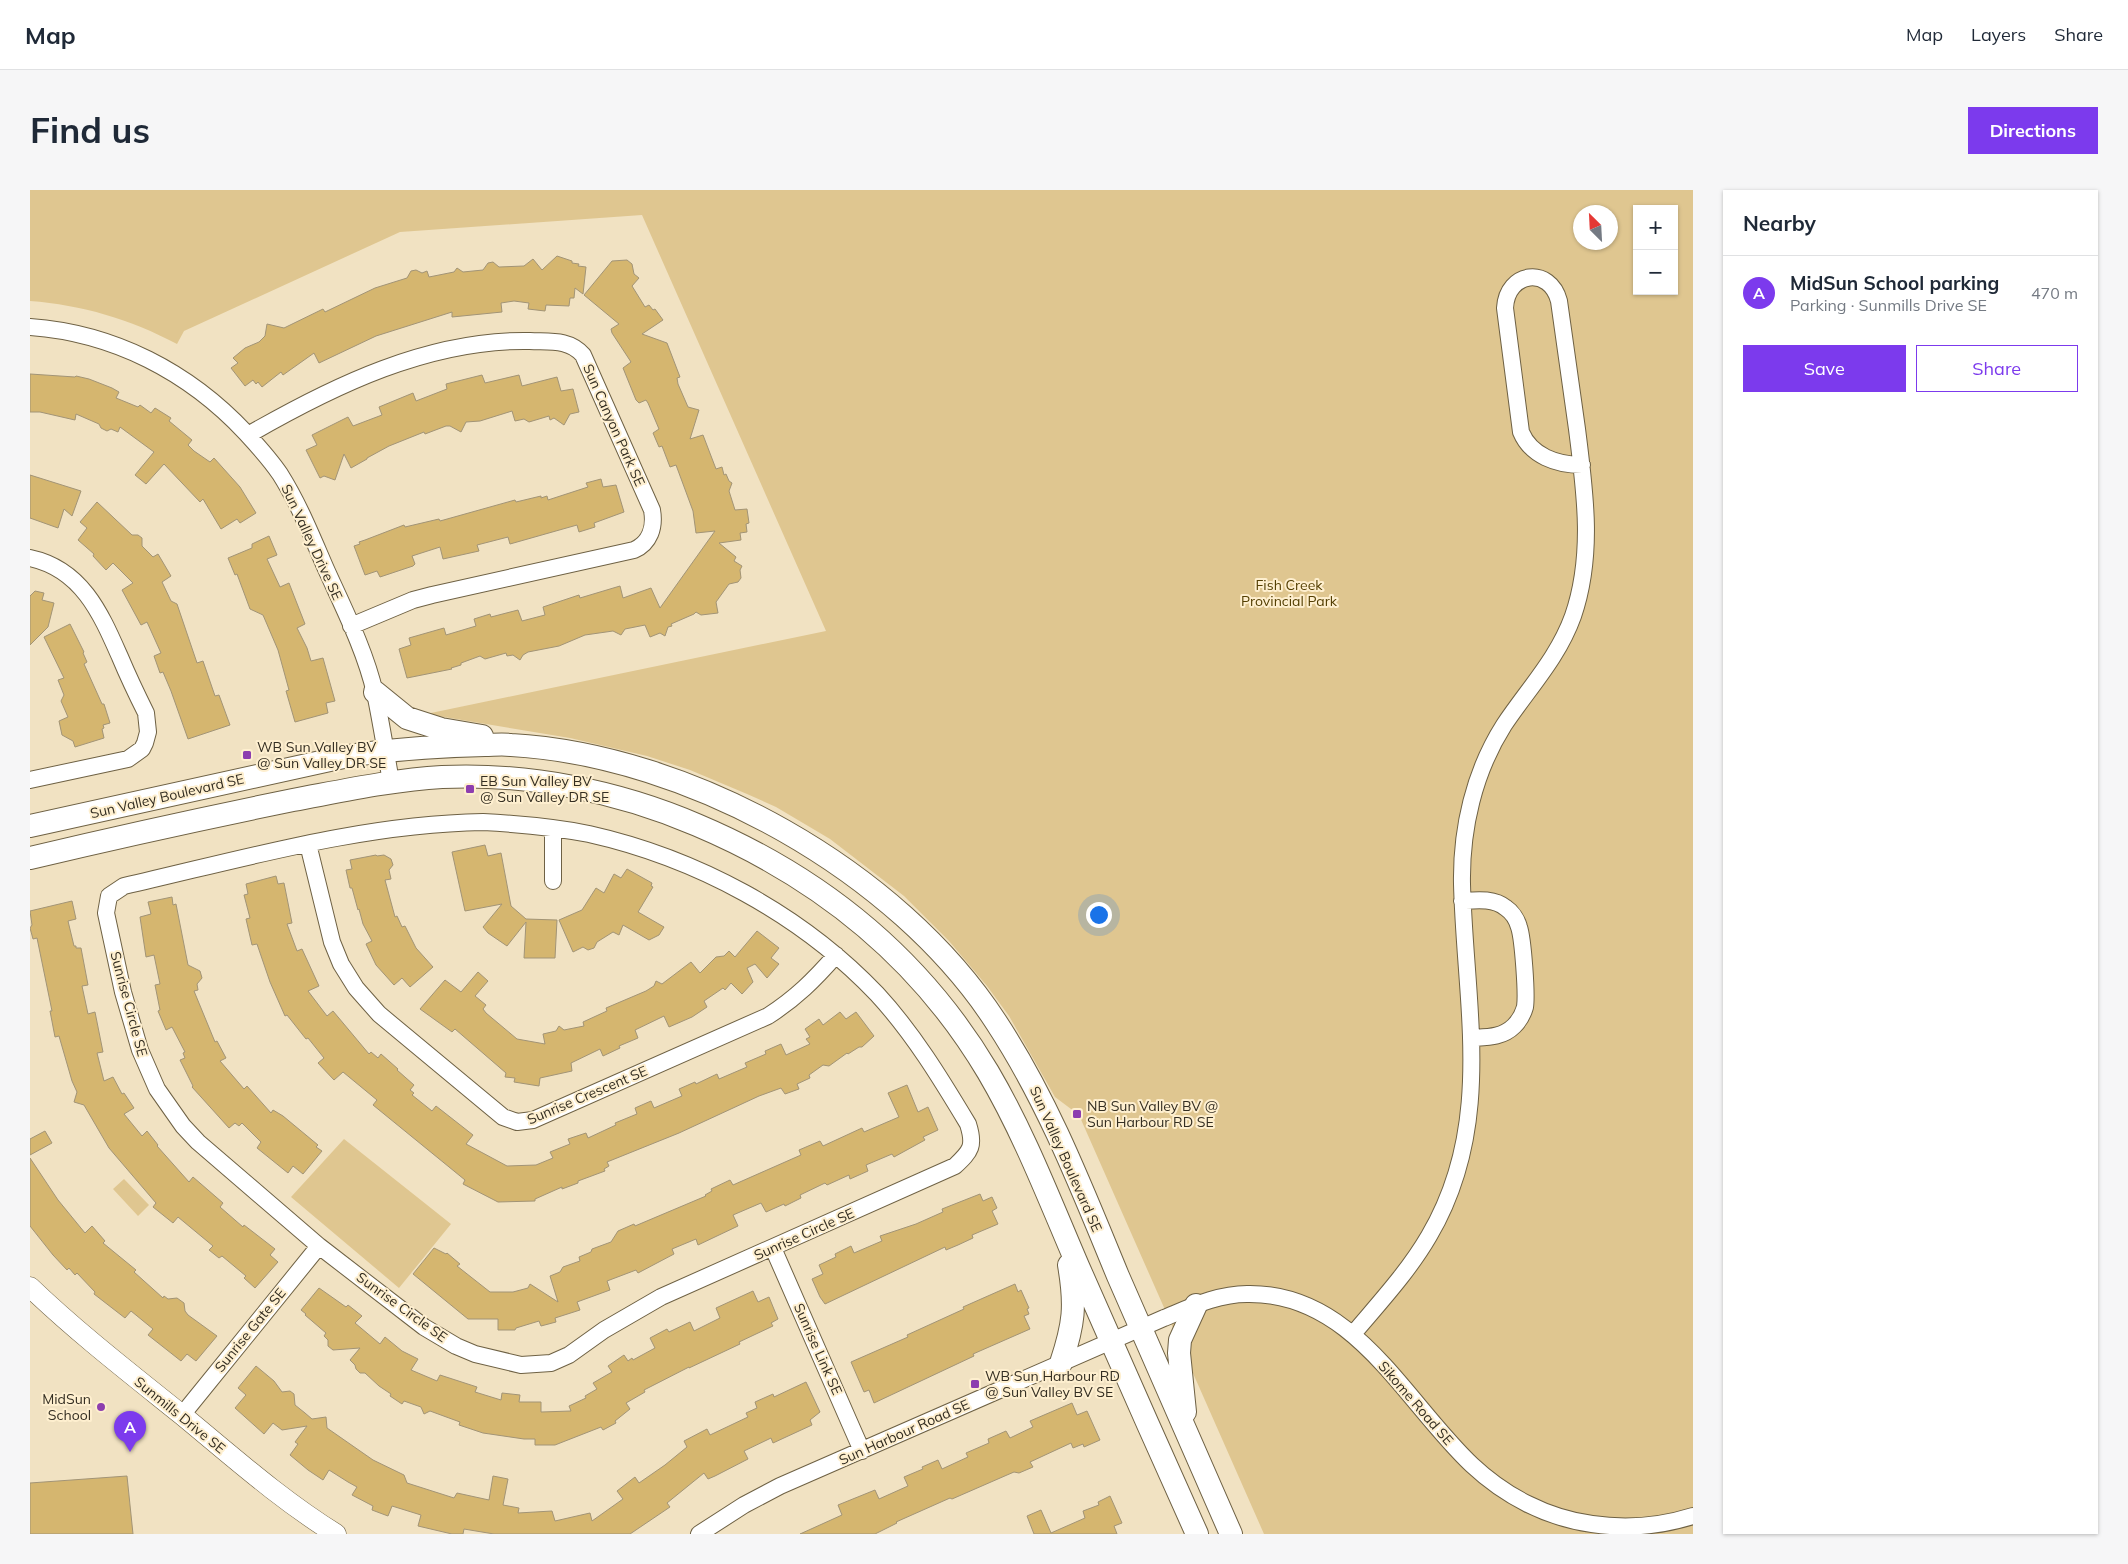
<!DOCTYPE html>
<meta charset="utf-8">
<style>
body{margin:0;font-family:Mulish,sans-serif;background:#f6f6f7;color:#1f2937}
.controls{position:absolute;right:15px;top:15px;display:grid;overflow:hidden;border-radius:0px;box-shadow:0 1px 4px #0004}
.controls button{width:45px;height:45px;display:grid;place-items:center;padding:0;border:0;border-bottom:1px solid #e0e1e3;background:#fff;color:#1f2937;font:25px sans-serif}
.compass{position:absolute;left:1543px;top:15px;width:45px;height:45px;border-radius:50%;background:#fff;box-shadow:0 1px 4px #0004;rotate:336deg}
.you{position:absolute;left:1068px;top:724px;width:18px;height:18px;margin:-12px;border:4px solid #fff;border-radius:50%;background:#1a73e8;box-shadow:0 0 0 8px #1a73e833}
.badge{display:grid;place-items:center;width:32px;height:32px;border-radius:50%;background:#7c3aed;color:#fff;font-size:16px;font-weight:700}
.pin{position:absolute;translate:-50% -41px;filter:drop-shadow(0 1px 2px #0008)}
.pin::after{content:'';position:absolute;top:26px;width:18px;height:15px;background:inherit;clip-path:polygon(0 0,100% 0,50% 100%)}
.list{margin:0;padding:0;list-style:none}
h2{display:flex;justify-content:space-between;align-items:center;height:65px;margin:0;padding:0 20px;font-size:21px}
h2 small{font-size:16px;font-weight:400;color:#747a83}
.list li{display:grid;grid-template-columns:32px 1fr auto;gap:15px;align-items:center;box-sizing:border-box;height:75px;padding:0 20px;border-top:1px solid #e0e1e3}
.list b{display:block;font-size:19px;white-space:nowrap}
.list p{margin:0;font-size:16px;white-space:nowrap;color:#747a83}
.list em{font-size:16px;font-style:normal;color:#747a83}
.actions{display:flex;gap:10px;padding:15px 20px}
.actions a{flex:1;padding:11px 0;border:1px solid #7c3aed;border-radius:0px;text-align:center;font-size:18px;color:#7c3aed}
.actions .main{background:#7c3aed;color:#fff}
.map{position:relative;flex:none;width:1663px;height:1344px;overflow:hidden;border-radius:0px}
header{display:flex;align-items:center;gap:30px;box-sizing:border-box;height:70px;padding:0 25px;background:#fff;border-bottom:1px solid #e0e1e3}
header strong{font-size:24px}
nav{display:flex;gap:28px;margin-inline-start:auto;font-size:18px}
.intro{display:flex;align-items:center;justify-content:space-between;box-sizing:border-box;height:120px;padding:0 30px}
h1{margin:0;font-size:35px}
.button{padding:12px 22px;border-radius:0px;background:#7c3aed;color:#fff;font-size:18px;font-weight:700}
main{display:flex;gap:30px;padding:0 30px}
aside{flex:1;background:#fff;border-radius:0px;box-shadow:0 1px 4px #0004}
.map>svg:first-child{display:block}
</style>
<header>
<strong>Map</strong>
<nav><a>Map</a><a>Layers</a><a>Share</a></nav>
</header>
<div class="intro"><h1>Find us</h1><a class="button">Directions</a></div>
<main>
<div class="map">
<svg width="1663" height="1344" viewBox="0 0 1663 1344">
<rect width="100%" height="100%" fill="#f1e2c2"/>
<path fill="#dfc690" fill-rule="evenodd" d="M0,0H1663V1344H1234L1049,925L1025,907L979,826L957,796L919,751L874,706L800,649L746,617L717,604L660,580L617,566L540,548L396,524L796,441L612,25L370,42L154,141L147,154C100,129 52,115 0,111ZM1607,19H1644V101H1607ZM1550,22H1580V52H1550Z
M314,949L421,1034L369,1098L261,1007Z
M94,989L119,1015L108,1026L83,999Z"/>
<path fill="#d5b66f" stroke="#a29476" d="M527,66L542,71V73L549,74L548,76L556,77L553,104L545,98L544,108H540L539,116L516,115L515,121L498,119L499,113L484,111L471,113L472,122L422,127V122L346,146L289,173L284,163L253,185L251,182L232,197L228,192L226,194L223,190L215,196L201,178L208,173L203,168L215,158L229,152L235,146L237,134L254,138L293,119L295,122L345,98L377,88L381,81L386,80L392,83L397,81L399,87L424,82L427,78L433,82L453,80L458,73L463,72L469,77L494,76L503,69L512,80Z
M597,70L602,74L604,84L609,88L602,96L615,117L619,115L623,120L625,119L633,130L612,144L637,153L650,187L647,188L648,194L658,217L669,220L660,249L673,245L686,279L692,277L694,285L696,284L699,291L702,293L699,301L705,320L717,319L719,333L716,334L717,342L710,343L711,350L689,353L706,367L704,371L712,376L710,380L711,388L708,392L699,394L686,412L688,423L671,425L666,422L664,424L641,434L642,436L638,437L635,446L630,443L620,447L615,435L595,439L591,445L583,441L555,445L529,456L498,462L493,465L490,470L483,465L477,466L476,463L455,469L450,466L431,473V475L421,478L422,479L377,488L369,459L381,455L379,448L414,438L416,445L446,436L444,429L460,424L461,427L488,420L492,431L515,425L513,417L549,405L550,408L590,396L593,408L621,398L630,418L685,341L666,343L663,321L646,275L640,277L632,256L629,257L623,243L629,239L618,213L616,210L609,213L606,210L593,178L601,172L582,143L581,139L589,134L554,105L582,71Z
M0,184L45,187L46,186L59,189L82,198L89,202L86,208L108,217L110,215L121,223L125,218L141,228L139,231L162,250L158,255L164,261L180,272L184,268L210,297L226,323L210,333L207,329L191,339L173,309L170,312L134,274L116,294L105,285L124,262L90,237L88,242L81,239L77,241L71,238L69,234L46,224L45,230L10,222H0Z
M452,185L455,193L489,185L492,196L527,187L531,201L543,199L549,222L540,224L534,235L524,228L520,230L519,226L499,232L494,229L485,231L482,221L450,231L436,232L431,242L420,236H416L395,244L394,242L359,256L337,268V269L321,278L314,264L305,290L294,286L290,288L276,260L287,255L282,245L318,227L323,236L352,225L349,217L383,203L386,211L417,199L416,194Z
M0,285L51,301L42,326L34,319L28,338L0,328Z
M571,289L573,297L586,295L594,322L564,333L565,337L549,342L547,335L480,354L478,347L447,355L449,361L413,369L410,357L382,366L385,374L383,376L350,387L347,381L335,385L324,356L330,354L329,352L335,350L374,335L375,337L409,329L410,331L485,310L486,312L511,306V308L517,306L518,310L558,297L556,293Z
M67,312L102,345H108L112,348V356L123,367L128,364L141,386L132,392L141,411L147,414L167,473L173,471L185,506L189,505L200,535L158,549L141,501L133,482L130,483L124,466L131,463L117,432L111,435L92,400L103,393L83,373L76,380L63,366L64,364L48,350L57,338L50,332Z
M239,346L247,365L237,369L250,397L259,393L275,434L267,438L277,458L281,471L293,468L305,511L296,513L298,523L265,532L256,501L259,500L248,460L233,425L220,419L207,384L205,385L198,368L222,358V354Z
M5,401L14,403L12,410L24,413L18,437L0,455V406Z
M40,434L54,462L53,463L57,472L54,474L72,514H74L80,533L73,535L74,538L72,539L74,548L45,557L43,551L32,545L29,531L38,527L31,511L34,505L28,490L34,488L14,447Z
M455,655L458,666L471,663L481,716L496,729L527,730L525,768H494L496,732L477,756L458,743L453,737L472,714L435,721L422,662Z
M346,665L347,666L354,665L361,669L363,675L359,680L361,689L355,690L365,727L367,726L372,737L375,736L386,758L403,777L380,797L372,788L364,795L346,775L336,754L342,751L333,734L329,719L328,720L322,698H320L316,680L322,679L320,670Z
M597,679L622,693L621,696L623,697L608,722L634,737L629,745L619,750L593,735L589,745L583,742L567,752L564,758L558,760L553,757L543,762L529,730L552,720L566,698L574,703L584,684L591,688Z
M246,686L248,694L254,693L262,733L257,734L267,761L272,759L289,796L278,801L297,826L303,821L339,864L341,862L348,868L351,864L368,879L367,880L384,895L380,900L384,903L382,905L402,921L406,916L443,945L436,954L477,976L506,975L523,968L520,962L540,954L538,949L556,943L558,948L586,935L585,933L607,924L605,918L621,911L624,918L652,906L649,899L665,892L666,894L687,884L689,889L717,877L715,873L736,864L735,861L751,854L756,865L780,854L776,849L780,847L775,839L789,829L793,835L810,822L816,829L826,822L844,846L832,857H829L818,864L817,863L799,876L793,875L779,885L780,888L767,894L769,899L755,904L751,898L729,906L649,943L577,972L579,976L574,979L575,981L548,991V993L532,999V997L505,1009V1011L468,1012L433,994L435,990L343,915L347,910L313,882L304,890L288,873L294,868L278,848L276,849L257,825L255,826L240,792L227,754L222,755L216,729L220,728L214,705L218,704L216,694Z
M142,707L143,715L146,714L158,775L170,781L172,788L167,794L168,800L164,801L185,852L187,851L196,868L190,871L214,899L217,896L241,923L243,920L253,926L288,955L286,957L292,961L273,984L263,976L258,983L227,958L231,952L212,933L209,936L205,933L199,938L162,897L163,896L150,870L155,868L153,863L155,862L142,837L136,840L128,821L130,820L125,795L130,794L124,765L116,767L110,727L121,724L118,712Z
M42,711L46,729L38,731L44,756H46V758H51L58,795L52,796L58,824L65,822L73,862L67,863L74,891L83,887L92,904L94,903L104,918L94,924L112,946L117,941L128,955L127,956L159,992L163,987L193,1013L190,1017L213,1037L214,1035L245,1059L240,1065L248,1072L225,1098L214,1088L216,1086L192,1066L189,1068L179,1060L183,1056L148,1027L143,1033L123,1017L126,1013L79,958L54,915L44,912L47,902L42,891L29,846L25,847L20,821H22L7,748L3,749L0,738L2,735L0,721Z
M727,741L749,758L741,768L749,774L737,788L725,774L717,778L723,792L712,804L701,793L695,800L693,798L674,811L677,817L662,827L639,837L634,826L605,840L608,848L589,856L590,858L573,866L570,859L541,873L542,881L510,888L509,896L484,892L485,888L475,887L476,883L425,839L422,842L390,819L415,790L431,802L448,782L458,791L445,806L456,815L453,819L456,823L487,849L515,854L513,844L526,841L529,836L534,840L554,836L553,832L577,821L576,818L616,801L624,796L626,791L632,794L661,772L670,783L686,767L694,766L699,761L705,767Z
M877,895L888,922L898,917L908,940L893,947L895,950L864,967L862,964L836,975L838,981L820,989L819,985L797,995L795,993L770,1005L771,1008L755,1016L754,1014L736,1022L731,1013L703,1025L708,1036L668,1055L666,1049L642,1059L644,1064L608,1083L606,1080L577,1091L580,1100L547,1112L550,1120L525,1128L526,1132L511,1136L509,1131L486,1138L485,1140H468V1129H438L383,1084L404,1058L416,1064L417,1063L430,1074L427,1076L460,1102H483L498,1098L500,1094L528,1112L520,1086L530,1082L533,1077L550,1071L549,1067L561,1062L562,1059L581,1052L588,1041L604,1034L605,1036L676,1006L675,1005L682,1001L681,999L700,990L703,995L771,965L769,960L790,951L793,956L832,938L834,942L869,927L858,903Z
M15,941L22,953L0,965V949Z
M0,968L28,1010L55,1043L62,1036L75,1051L73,1053L106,1080L104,1082L133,1108L134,1106L138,1109L147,1108L154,1113L155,1121L158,1125L187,1146L166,1171L157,1164L151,1171L118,1145L123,1139L101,1121L95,1128L64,1104L65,1102L47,1083L45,1085L39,1078L37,1080L23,1065L0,1036Z
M950,1004L953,1011L962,1007L967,1018L962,1021L968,1034L942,1045L943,1048L928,1055L916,1060L915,1057L795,1114L790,1107L782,1089L793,1084L789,1075L806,1067L805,1064L821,1056L824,1063L852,1051L850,1046L886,1034L913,1022L912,1019Z
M985,1094L988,1102L991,1100L999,1118L997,1119L999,1124L994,1126L1000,1139L943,1164L944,1166L844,1213L839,1200L834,1202L821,1172L878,1147L877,1145L934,1119L933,1117Z
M289,1098L316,1117L318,1115L332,1126L325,1133L350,1154L355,1147L372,1161L388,1169L381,1180L407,1191L410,1185L447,1197L445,1202L471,1210L472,1203L490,1205L489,1212H511V1222L541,1221L539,1216L556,1208L555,1206L567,1199L563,1193L582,1182L578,1176L594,1165L598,1171L602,1168L603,1170L625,1158L620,1148L637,1139L639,1142L660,1132L664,1141L690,1128L686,1118L723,1101L728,1112L739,1107L748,1129L741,1133L743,1136L709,1152L710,1154L659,1178V1177L614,1200L615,1202L596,1213L600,1219L585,1231L586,1233L573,1240L571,1237L525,1255H505V1249H494L453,1243L429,1235L430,1232L400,1221L394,1224L391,1217L374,1211L372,1214L360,1206L361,1204L349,1196L335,1183H330L326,1179L325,1175L320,1170L330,1158L303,1160L298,1156V1150L294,1146L296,1143L275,1125L276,1124L271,1120Z
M226,1176L244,1191L252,1202L260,1201L264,1204L265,1215L275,1223L282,1229L296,1227L297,1238L343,1270L374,1285L377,1293L424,1308L427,1303L459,1310L463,1286L478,1289L473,1315L489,1318L488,1323L522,1321L525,1331L560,1323L562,1331L593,1309L587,1301L605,1287L609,1293L635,1275L657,1257L654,1251L677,1239L680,1245L718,1227L716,1223L727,1218L725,1212L743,1204L744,1207L776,1192L790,1222L780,1230L782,1235L743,1253L741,1248L714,1261L718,1269L685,1286L678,1289L674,1283L637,1313L640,1317L600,1344H464L434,1339L433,1344H422L388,1336L391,1325L362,1316L358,1326L342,1320L343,1316L322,1305L327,1297L318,1292L299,1280L293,1290L278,1280L260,1265L268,1254L265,1252L277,1236L252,1240L243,1233L234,1244L205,1218L216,1205L208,1198Z
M1042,1213L1047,1225L1057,1221L1070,1250L1054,1257L1053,1254L1043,1258L1041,1253L1000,1272L1003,1277L989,1283L984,1282L977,1285L922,1309L920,1308L866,1332L867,1333L845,1344H770L812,1325L808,1315L845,1300L849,1309L878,1296L874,1287L893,1279L892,1277L908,1270L912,1279L938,1267L936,1263L959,1253L958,1249L976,1241L980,1248L1003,1237L1000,1231Z
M97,1286L103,1344H0V1293Z
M1080,1306L1092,1333L1084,1336L1087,1344H1004L997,1326L1011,1320L1021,1343L1055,1328L1053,1321L1069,1315L1068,1312Z"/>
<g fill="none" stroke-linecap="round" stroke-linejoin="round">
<defs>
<path id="minor" d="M0,137C84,143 159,182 216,243C228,256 240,269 250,284C269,314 282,347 296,379C314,419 335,460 345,503C351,532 356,563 361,592
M218,245C303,196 399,149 500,151C520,152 539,149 553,165L622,320C625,337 620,353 604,360L402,405L383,410L321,436
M0,368C52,379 71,424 90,467C98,486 107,505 116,523L118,542L115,553L112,559L98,569L0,590
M453,632C489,634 524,637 559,644C666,668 771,724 847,804C883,843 911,889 938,934C945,956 941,961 925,976L631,1107L574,1140L539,1165L521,1173L491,1175L445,1164L426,1156L394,1137L289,1056L168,952L153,936L127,899L110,860L93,802L76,723L79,706L94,696C213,669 331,634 453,632Z
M278,654L302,752L311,774L326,798L349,824L473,927L487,932L503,930L738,826C766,808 784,790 806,765
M523,691V638
M1432,711C1447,710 1464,708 1476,718C1482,722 1487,730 1489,737C1493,749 1497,804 1495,817C1493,824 1489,831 1484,836C1472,848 1456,847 1441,848
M743,1058L832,1261
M1323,1144C1350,1112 1378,1082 1399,1046C1465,934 1435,816 1432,694C1431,639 1444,582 1474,535C1498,499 1528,468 1543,426C1564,365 1555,302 1547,239C1541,196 1535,153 1529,111C1520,76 1477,81 1475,118L1491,242C1501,266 1527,275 1552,275
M152,1225L289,1056
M669,1344L714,1315L750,1296L1134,1128C1161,1117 1188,1104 1217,1104C1324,1102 1374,1211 1442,1275C1475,1306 1517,1328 1562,1334C1595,1339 1631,1336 1663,1326"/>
<path id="tertiary" d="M0,1097C48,1143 101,1184 152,1225C203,1267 251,1310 306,1344"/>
<path id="secondary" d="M345,502L377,528L411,539L452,546
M0,636L318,566C363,559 409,556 455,555C463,555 472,554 481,555C660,565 868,681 966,832C1018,911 1052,999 1088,1086C1125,1172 1163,1258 1201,1344
M0,668C88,647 175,628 263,610C312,601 362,590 412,587C498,583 588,601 667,635C790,687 889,766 958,882C994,943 1020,1011 1048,1076C1087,1165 1127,1255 1167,1344
M1031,1173C1044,1134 1046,1116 1039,1075
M1155,1222L1149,1163L1150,1150L1166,1115"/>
</defs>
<use href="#minor" stroke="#6e6144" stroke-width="18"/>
<use href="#tertiary" stroke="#6e6144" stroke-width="21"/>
<use href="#secondary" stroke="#6e6144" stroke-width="24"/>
<use href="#minor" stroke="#fff" stroke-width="16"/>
<use href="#tertiary" stroke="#fff" stroke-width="20"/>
<use href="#secondary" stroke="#fff" stroke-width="22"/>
</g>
<g fill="#8d3eaf" stroke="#feefcf" stroke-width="2">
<rect x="212" y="560" width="10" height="10" rx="2.5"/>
<rect x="435" y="594" width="10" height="10" rx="2.5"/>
<rect x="1042" y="919" width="10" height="10" rx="2.5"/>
<rect x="940" y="1189" width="10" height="10" rx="2.5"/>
<circle cx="71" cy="1217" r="5"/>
</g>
<g text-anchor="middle" stroke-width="4" stroke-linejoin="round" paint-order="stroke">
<g font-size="14" fill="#342e22" stroke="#feefcf">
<text transform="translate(584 235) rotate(66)" y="5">Sun Canyon Park SE</text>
<text transform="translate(282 352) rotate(65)" y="5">Sun Valley Drive SE</text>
<text transform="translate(137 606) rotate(-13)" y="5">Sun Valley Boulevard SE</text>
<text transform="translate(99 814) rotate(75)" y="5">Sunrise Circle SE</text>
<text transform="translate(557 905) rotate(-23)" y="5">Sunrise Crescent SE</text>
<text transform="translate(1036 969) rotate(66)" y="5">Sun Valley Boulevard SE</text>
<text transform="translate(774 1044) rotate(-24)" y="5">Sunrise Circle SE</text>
<text transform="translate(372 1117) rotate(36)" y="5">Sunrise Circle SE</text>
<text transform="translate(220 1140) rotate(-51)" y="5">Sunrise Gate SE</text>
<text transform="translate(788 1159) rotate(66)" y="5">Sunrise Link SE</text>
<text transform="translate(1386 1213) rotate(49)" y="5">Sikome Road SE</text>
<text transform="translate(150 1225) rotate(39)" y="5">Sunmills Drive SE</text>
<text transform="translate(874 1242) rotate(-24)" y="5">Sun Harbour Road SE</text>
</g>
<g font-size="14" fill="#533e02" stroke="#feefcf">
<text x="1259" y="400">Fish Creek<tspan x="1259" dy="16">Provincial Park</tspan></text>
</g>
<g font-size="14" fill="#342e22" stroke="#feefcf" text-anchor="start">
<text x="227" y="562">WB Sun Valley BV<tspan x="227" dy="16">@ Sun Valley DR SE</tspan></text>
<text x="450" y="596">EB Sun Valley BV<tspan x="450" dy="16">@ Sun Valley DR SE</tspan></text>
<text x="1057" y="921">NB Sun Valley BV @<tspan x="1057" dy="16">Sun Harbour RD SE</tspan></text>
<text x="955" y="1191">WB Sun Harbour RD<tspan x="955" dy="16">@ Sun Valley BV SE</tspan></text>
<text x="61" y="1214" text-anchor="end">MidSun<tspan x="61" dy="16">School</tspan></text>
</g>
</g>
</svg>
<div class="controls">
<button>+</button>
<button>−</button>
</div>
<svg class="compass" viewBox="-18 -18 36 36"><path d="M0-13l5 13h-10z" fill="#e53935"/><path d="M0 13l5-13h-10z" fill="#747a83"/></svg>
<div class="you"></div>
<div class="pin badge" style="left:100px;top:1262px">A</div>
</div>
<aside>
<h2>Nearby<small></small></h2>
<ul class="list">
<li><span class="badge">A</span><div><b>MidSun School parking</b><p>Parking · Sunmills Drive SE</p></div><em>470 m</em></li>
</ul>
<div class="actions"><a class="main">Save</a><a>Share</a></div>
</aside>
</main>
